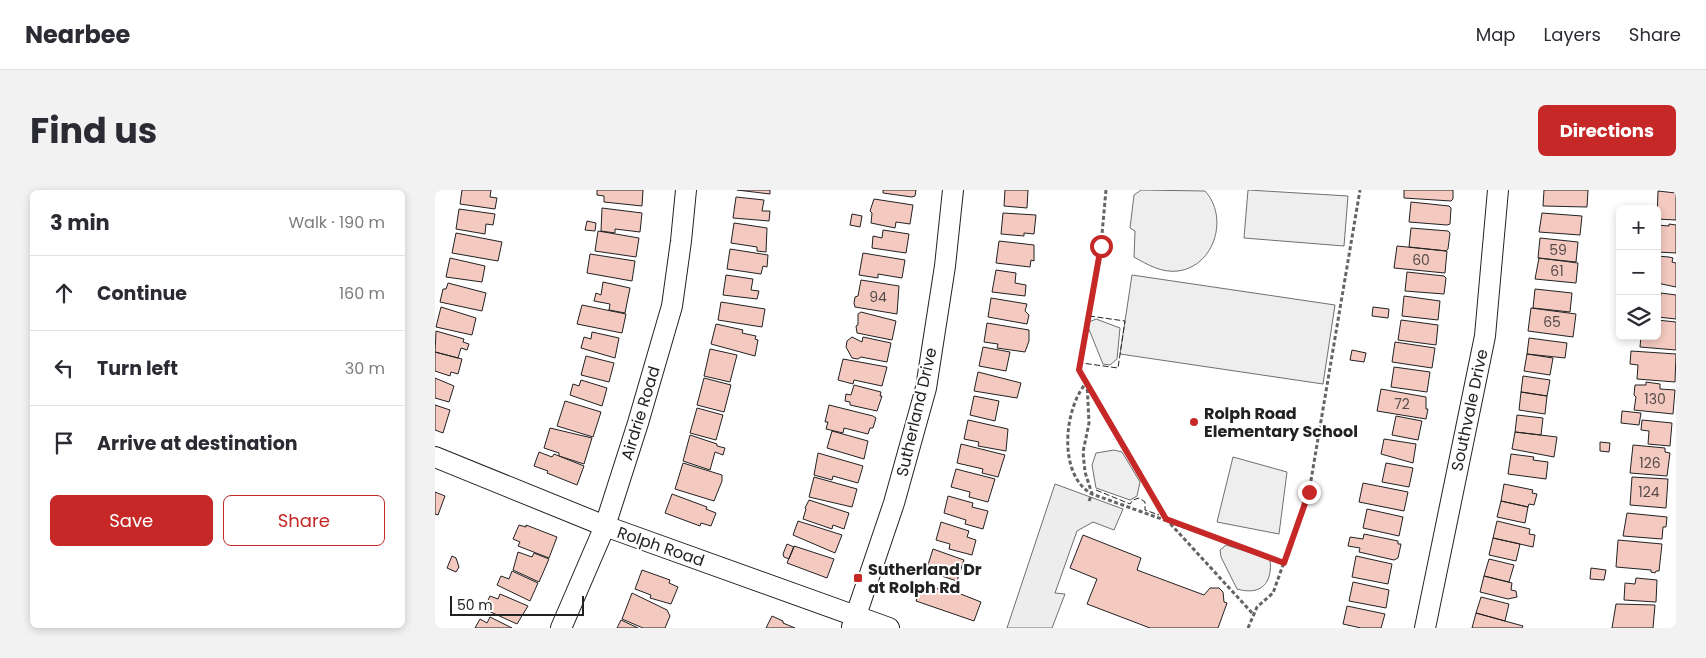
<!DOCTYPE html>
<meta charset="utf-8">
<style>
body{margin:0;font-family:Poppins,sans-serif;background:#f2f2f3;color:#2b2b33}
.controls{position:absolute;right:15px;top:15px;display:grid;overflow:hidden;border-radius:8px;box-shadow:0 2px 8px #0003}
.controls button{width:45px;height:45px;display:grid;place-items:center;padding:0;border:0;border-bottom:1px solid #e1e1e2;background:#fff;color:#2b2b33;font:25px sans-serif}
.scale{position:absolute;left:15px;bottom:12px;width:134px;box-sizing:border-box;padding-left:5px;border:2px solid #222;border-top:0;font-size:14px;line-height:18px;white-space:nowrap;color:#222;-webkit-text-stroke:4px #fff;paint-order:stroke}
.stop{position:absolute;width:15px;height:15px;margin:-11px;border:4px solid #c62828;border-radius:50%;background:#fff}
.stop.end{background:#c62828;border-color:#fff;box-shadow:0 1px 5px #0008}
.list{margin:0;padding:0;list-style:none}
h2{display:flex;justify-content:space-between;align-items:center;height:65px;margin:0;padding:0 20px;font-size:21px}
h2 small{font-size:16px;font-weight:400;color:#7c7c81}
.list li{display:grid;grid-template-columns:32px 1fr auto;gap:15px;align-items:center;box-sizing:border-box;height:75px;padding:0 20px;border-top:1px solid #e1e1e2}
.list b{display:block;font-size:19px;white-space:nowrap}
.list em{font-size:16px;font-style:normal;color:#7c7c81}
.actions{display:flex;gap:10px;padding:15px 20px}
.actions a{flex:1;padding:11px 0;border:1px solid #c62828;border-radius:8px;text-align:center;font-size:18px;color:#c62828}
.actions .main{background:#c62828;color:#fff}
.icon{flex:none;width:28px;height:28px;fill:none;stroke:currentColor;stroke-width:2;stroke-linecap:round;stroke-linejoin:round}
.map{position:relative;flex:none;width:1241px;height:438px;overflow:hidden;border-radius:8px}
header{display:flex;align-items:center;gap:30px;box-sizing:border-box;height:70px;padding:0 25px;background:#fff;border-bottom:1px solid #e1e1e2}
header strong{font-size:24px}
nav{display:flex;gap:28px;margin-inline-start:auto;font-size:18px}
.intro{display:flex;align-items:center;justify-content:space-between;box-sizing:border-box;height:120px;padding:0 30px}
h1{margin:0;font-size:35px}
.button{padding:12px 22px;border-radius:8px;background:#c62828;color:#fff;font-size:18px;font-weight:700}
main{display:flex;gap:30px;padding:0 30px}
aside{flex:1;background:#fff;border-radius:8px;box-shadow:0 2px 8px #0003}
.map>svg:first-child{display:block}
</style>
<header>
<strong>Nearbee</strong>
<nav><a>Map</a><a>Layers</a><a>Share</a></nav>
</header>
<div class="intro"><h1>Find us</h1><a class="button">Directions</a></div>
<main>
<aside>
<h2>3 min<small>Walk · 190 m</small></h2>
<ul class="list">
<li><svg class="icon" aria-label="ahead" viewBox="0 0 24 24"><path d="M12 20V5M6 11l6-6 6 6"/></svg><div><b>Continue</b></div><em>160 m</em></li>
<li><svg class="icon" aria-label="left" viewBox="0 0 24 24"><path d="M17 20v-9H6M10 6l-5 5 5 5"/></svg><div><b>Turn left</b></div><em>30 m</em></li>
<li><svg class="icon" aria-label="arrive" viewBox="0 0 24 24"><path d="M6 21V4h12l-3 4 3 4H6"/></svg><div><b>Arrive at destination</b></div></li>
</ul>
<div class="actions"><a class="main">Save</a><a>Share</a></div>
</aside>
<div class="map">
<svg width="1241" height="438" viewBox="0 0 1241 438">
<rect width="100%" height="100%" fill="#fff"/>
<path fill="#eee" stroke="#6f6f6f" d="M706,0L770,1C794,27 780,76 743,81C727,83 713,75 699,67L700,41L695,38L699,5Z
M813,0L913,6L909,56L809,48Z
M697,85L900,115L888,194L685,164Z
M661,129L685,138L682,169L675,175L668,174L653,137L654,132Z
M679,260L687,262L705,292L702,306L695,310L661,298L657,275L661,263Z
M798,267L852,282L844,344L782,332Z
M791,355L835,369C838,393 826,406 802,399L786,367L785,360Z"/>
<path fill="#ededed" stroke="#6f6f6f" d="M620,294L688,319L679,340L658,332L642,341L620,403L630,404L617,438H572Z"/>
<path fill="#f3c9c0" stroke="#222" d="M27,0H56L55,7L62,8L60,19L25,14Z
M162,0H208L207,16L169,12V6L162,5Z
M302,0H335V4Z
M448,0H481L480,6L477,7L448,3Z
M570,0H593L592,18L569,16Z
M969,0H1018V9L1016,11L969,8Z
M1109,0H1153L1152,17L1108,16Z
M1223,1L1241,3V30L1222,29Z
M301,7L329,10L327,21H335L334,31L298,28Z
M439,9L478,15L475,34L461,32L460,38L436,33L437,23L435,21Z
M976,12L1014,16L1016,18L1015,34L1012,35L974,32Z
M167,18L207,23L205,42L180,39V43L166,41Z
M24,19L60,24L58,35L51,34L50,44L21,39Z
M568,23L601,25L599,44L589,43V46L566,44Z
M1107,23L1147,26L1145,45L1104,42Z
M417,24L427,26L425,37L415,35Z
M152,31L161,33L160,41L150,40Z
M299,33L332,38L331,62L322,61V57L296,53Z
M1234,34L1241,35V63L1222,62V35L1234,36Z
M976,38L1013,41L1015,43L1013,59L1011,61L974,57Z
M448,40L474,44L471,63L437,58L438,46L447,48Z
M163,41L204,48L201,67L160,61Z
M21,43L67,52L63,71L17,63Z
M1105,48L1143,52L1141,72L1103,68Z
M564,51L599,55V71L596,70L595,77L561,73Z
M962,56L1012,61L1010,83L959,78Z
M295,59L333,65L332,77L328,76L326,84L292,79Z
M428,63L470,70L467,88L443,84V88L424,85Z
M155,64L200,71L197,91L152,83Z
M1222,66L1234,67L1238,68L1237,72L1241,73V97L1222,93Z
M15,68L50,76L47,92L11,87Z
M1104,68L1143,73L1141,93L1100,89Z
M561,80L581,83L580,93L591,95L590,106L557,102Z
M972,82L1009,86L1011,88L1009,104L970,101Z
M291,85L318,89L316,100L324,101L322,109L288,105Z
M426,90L464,96L462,124L420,117L419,113L420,107L423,106Z
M168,92L195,98L190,123L174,120L175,114L159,111L161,103L166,105Z
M13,93L51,103L47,121L5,112L8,99H11Z
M1100,99L1137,103L1135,122L1098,118Z
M1226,103L1241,105V129L1223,127Z
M969,106L1005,111L1003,130L967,126Z
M556,108L592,114L590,121L594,125L592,134L553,127Z
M286,112L330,119L327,137L283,130Z
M147,115L191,124L187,143L142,134Z
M6,117L41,128L37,145L1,137Z
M938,117L954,119L953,128L937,126Z
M1096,118L1141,124L1138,147L1093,141Z
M426,122L461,131L457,150L422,143L421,136L423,135V124Z
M966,130L1003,135L1001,155L963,150Z
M1222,130L1241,132V160L1205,157L1206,146H1222Z
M552,133L594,140V151L590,162L562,158L563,154L549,152Z
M281,134L308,140L307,143L321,146L320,149L323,150L320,166L276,154Z
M1,141L29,149L28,152L34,154L32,160L26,158L23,168L0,162Z
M157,142L184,148L180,168L146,158L149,147L156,149Z
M417,147L427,152L428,147L456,153L452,172L426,167L423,169L417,168L411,157L412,151Z
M1094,148L1132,153L1130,168L1092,164Z
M960,152L1000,158L997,178L957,172Z
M548,157L575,162L571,181L544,176Z
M275,159L302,165L295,192L269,186Z
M917,160L931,163L929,172L915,170Z
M1196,161L1241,164L1240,192L1202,189L1203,175L1195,174Z
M0,162L27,169L23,184L16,182L15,186L0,181Z
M1092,164L1118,168L1115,185L1089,181Z
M151,166L179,173L174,192L146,185Z
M408,169L452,177L447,196L419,190L418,194L403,190Z
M959,177L995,182L992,202L956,197Z
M543,182L586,193L582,208L539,201Z
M1088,186L1115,190L1112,206L1086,202Z
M0,188L19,196L14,212L0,208Z
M269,188L296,195L289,222L262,215Z
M146,190L172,198L167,216L135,205L138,194L144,196Z
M1211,192L1225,194V199L1240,200L1238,224L1199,220L1201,207L1199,205L1200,195H1211Z
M419,195L446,202L445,206H447L442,221L415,215V212L410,211L411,204L416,205Z
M946,199L991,207V219H993L991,229L942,221Z
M1086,202L1112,206L1110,224L1084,220Z
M539,206L564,211L560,231L535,225Z
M130,211L166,222L158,247L122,236Z
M0,215L15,220L8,243L0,240Z
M394,215L438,226L441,228L438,238H435L433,244L409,238L408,243L391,239L393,232H390Z
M262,218L288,225L281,250L255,243Z
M1187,221L1206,223L1204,235L1186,233Z
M1082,225L1108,228L1106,245L1080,242Z
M961,226L987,231L983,250L957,245Z
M533,230L573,239L571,261L543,256L544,252L529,249Z
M1207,230L1237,233L1235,256L1213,254L1214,241L1206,240Z
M115,238L157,248L149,274L124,266V263L109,258Z
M397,241L433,251L429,269L392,258Z
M1080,242L1122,247L1119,267L1077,259Z
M255,245L282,254V256L290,258L288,265L280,262L275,280L248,271Z
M949,249L981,254L978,273L946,264Z
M1165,252L1175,253L1174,262L1165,261Z
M526,254L570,265L563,287L547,283L548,279L522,273Z
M1198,255L1230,258V262L1235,263L1232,286L1195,283Z
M104,262L117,267L119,264L149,276L142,295L112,283L113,281L99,276Z
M383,263L428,276L423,293L398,286L397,290L379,285Z
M1076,264L1099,267L1098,270L1113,272L1111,289L1073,284Z
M248,273L287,285V291L279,311L240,299Z
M951,273L978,278L974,297L947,292Z
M521,279L560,289L553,312L534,307L535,302L516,297Z
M379,287L422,299L417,317L374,307Z
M1197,287L1233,289L1231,318L1195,315Z
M928,293L973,302L969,321L924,312Z
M1069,294L1098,300L1097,303L1102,304L1099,315L1094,314L1093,317L1066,311Z
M0,302L10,306L3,325L0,324Z
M237,304L272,317L271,319L281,323L276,336L266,333L265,336L230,323Z
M513,306L538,313L537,317L553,321L548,339L530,334L531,330L509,323Z
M374,310L414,323L409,339L398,335L397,339L368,329L371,319L370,318Z
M1066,311L1093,317L1090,333L1062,327Z
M932,319L968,327L964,346L928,338Z
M1192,323L1232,327L1231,337H1228L1227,349L1188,346Z
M363,331L407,345L400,363L358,345Z
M1062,331L1095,339L1094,344L1100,345L1098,357L1058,348Z
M506,332L534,341L532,347L541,350L537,365L514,359L515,354L501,350Z
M84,335L91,337V335L122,347L114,368L83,356L85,352L78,349Z
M929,344L963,351V354H966L963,368L959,370L924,362L925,358L913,356L915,347L928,349Z
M648,345L706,368L702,380L769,405L775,398H784L788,402L789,412L792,413L783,438H715L652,414L662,389L635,378Z
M1058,348L1085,354L1081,371L1054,365Z
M1183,350L1227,354L1224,381H1221L1220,383L1216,382V380L1181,377Z
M352,354L359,357L354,369L349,367L348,364Z
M359,356L399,369L392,388L352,373Z
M498,359L529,370L522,391L491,381Z
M83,362L97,367L99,363L114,369L104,392L78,380Z
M17,366L21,368L24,377L21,382L12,378Z
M921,366L957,374L953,394L917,387Z
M1054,369L1079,375L1074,392L1049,386Z
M1156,378L1171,380L1169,390L1155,389Z
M207,380L235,390L234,393L243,397L236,414L215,408L216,405L200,399Z
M77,381L103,393L95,411L62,395L66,386L74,389Z
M1049,386L1077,393L1076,400L1081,401L1082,407L1073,409L1045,402Z
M1201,388L1222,390L1221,412L1189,410L1190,393L1200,394Z
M918,392L954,400L951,418L914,411Z
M488,393L511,402L513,399L546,412L539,431L481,411Z
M197,403L232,420L235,426L230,438H208L187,429Z
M65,404L93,416L82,434L49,419L55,406L63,409Z
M1046,407L1074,414L1070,431L1041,423Z
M1181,414L1220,415L1218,438H1177Z
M912,416L950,424L946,438H926L908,434Z
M1041,423L1088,436L1087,438H1037Z
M337,426L348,431V433L360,438H331Z
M55,427L77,438H40L45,429L52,433Z
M186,430L203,438H182Z"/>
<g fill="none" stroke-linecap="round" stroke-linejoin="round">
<defs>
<path id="minor" d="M0,267L170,336L454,438
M417,437L459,313L491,198L510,76L518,0
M126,438L170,336L203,233L237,116L246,51L251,0
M990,438L1050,146L1063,0"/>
</defs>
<use href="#minor" stroke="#222" stroke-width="22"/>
<path stroke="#646464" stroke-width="3" stroke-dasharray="4 2.5" stroke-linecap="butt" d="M671,0L666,55L644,180L652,192C629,217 622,285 657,304L849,373
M654,311L657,304L650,282L648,262L654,233L652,192L731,329L819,425
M813,438L822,417L838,403L874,302L925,0"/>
<use href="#minor" stroke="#fff" stroke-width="20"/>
<path stroke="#222" stroke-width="1" stroke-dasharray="6 2.5" stroke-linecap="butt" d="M654,126L690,131L683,178L647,173Z
M661,300L695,314L698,310L704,308L710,312V320L724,325"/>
</g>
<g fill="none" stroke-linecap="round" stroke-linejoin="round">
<path stroke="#c62828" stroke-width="6" d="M666,56L644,180L731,329L849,373L874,302"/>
</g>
<g fill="#c62828" stroke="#fff" stroke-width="2">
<circle cx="759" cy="232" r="5"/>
<rect x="418" y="383" width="10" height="10" rx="2.5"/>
</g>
<g text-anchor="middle" stroke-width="4" stroke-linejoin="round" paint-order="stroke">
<g font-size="14" fill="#564c4a">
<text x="1123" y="65">59</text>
<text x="986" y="75">60</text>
<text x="1122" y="86">61</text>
<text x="443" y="112">94</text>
<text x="1117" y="137">65</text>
<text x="1220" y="214">130</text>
<text x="967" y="219">72</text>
<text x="1215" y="278">126</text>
<text x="1214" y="307">124</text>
</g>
<g font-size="16" fill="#222" stroke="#fff">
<text transform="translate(1034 220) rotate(-78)" y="6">Southvale Drive</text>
<text transform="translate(481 222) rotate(-77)" y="6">Sutherland Drive</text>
<text transform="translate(205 223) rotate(-73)" y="6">Airdrie Road</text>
<text transform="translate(226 356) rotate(19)" y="6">Rolph Road</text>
</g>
<g font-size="16" font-weight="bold" fill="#222" stroke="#fff" text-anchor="start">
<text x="769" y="229">Rolph Road<tspan x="769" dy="18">Elementary School</tspan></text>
<text x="433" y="385">Sutherland Dr<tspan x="433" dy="18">at Rolph Rd</tspan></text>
</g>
</g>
</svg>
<div class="controls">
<button>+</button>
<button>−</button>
<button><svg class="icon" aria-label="layers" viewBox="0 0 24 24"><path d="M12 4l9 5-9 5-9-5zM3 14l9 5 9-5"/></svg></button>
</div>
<div class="scale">50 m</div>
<div class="stop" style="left:666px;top:56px"></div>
<div class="stop end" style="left:874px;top:302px"></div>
</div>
</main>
